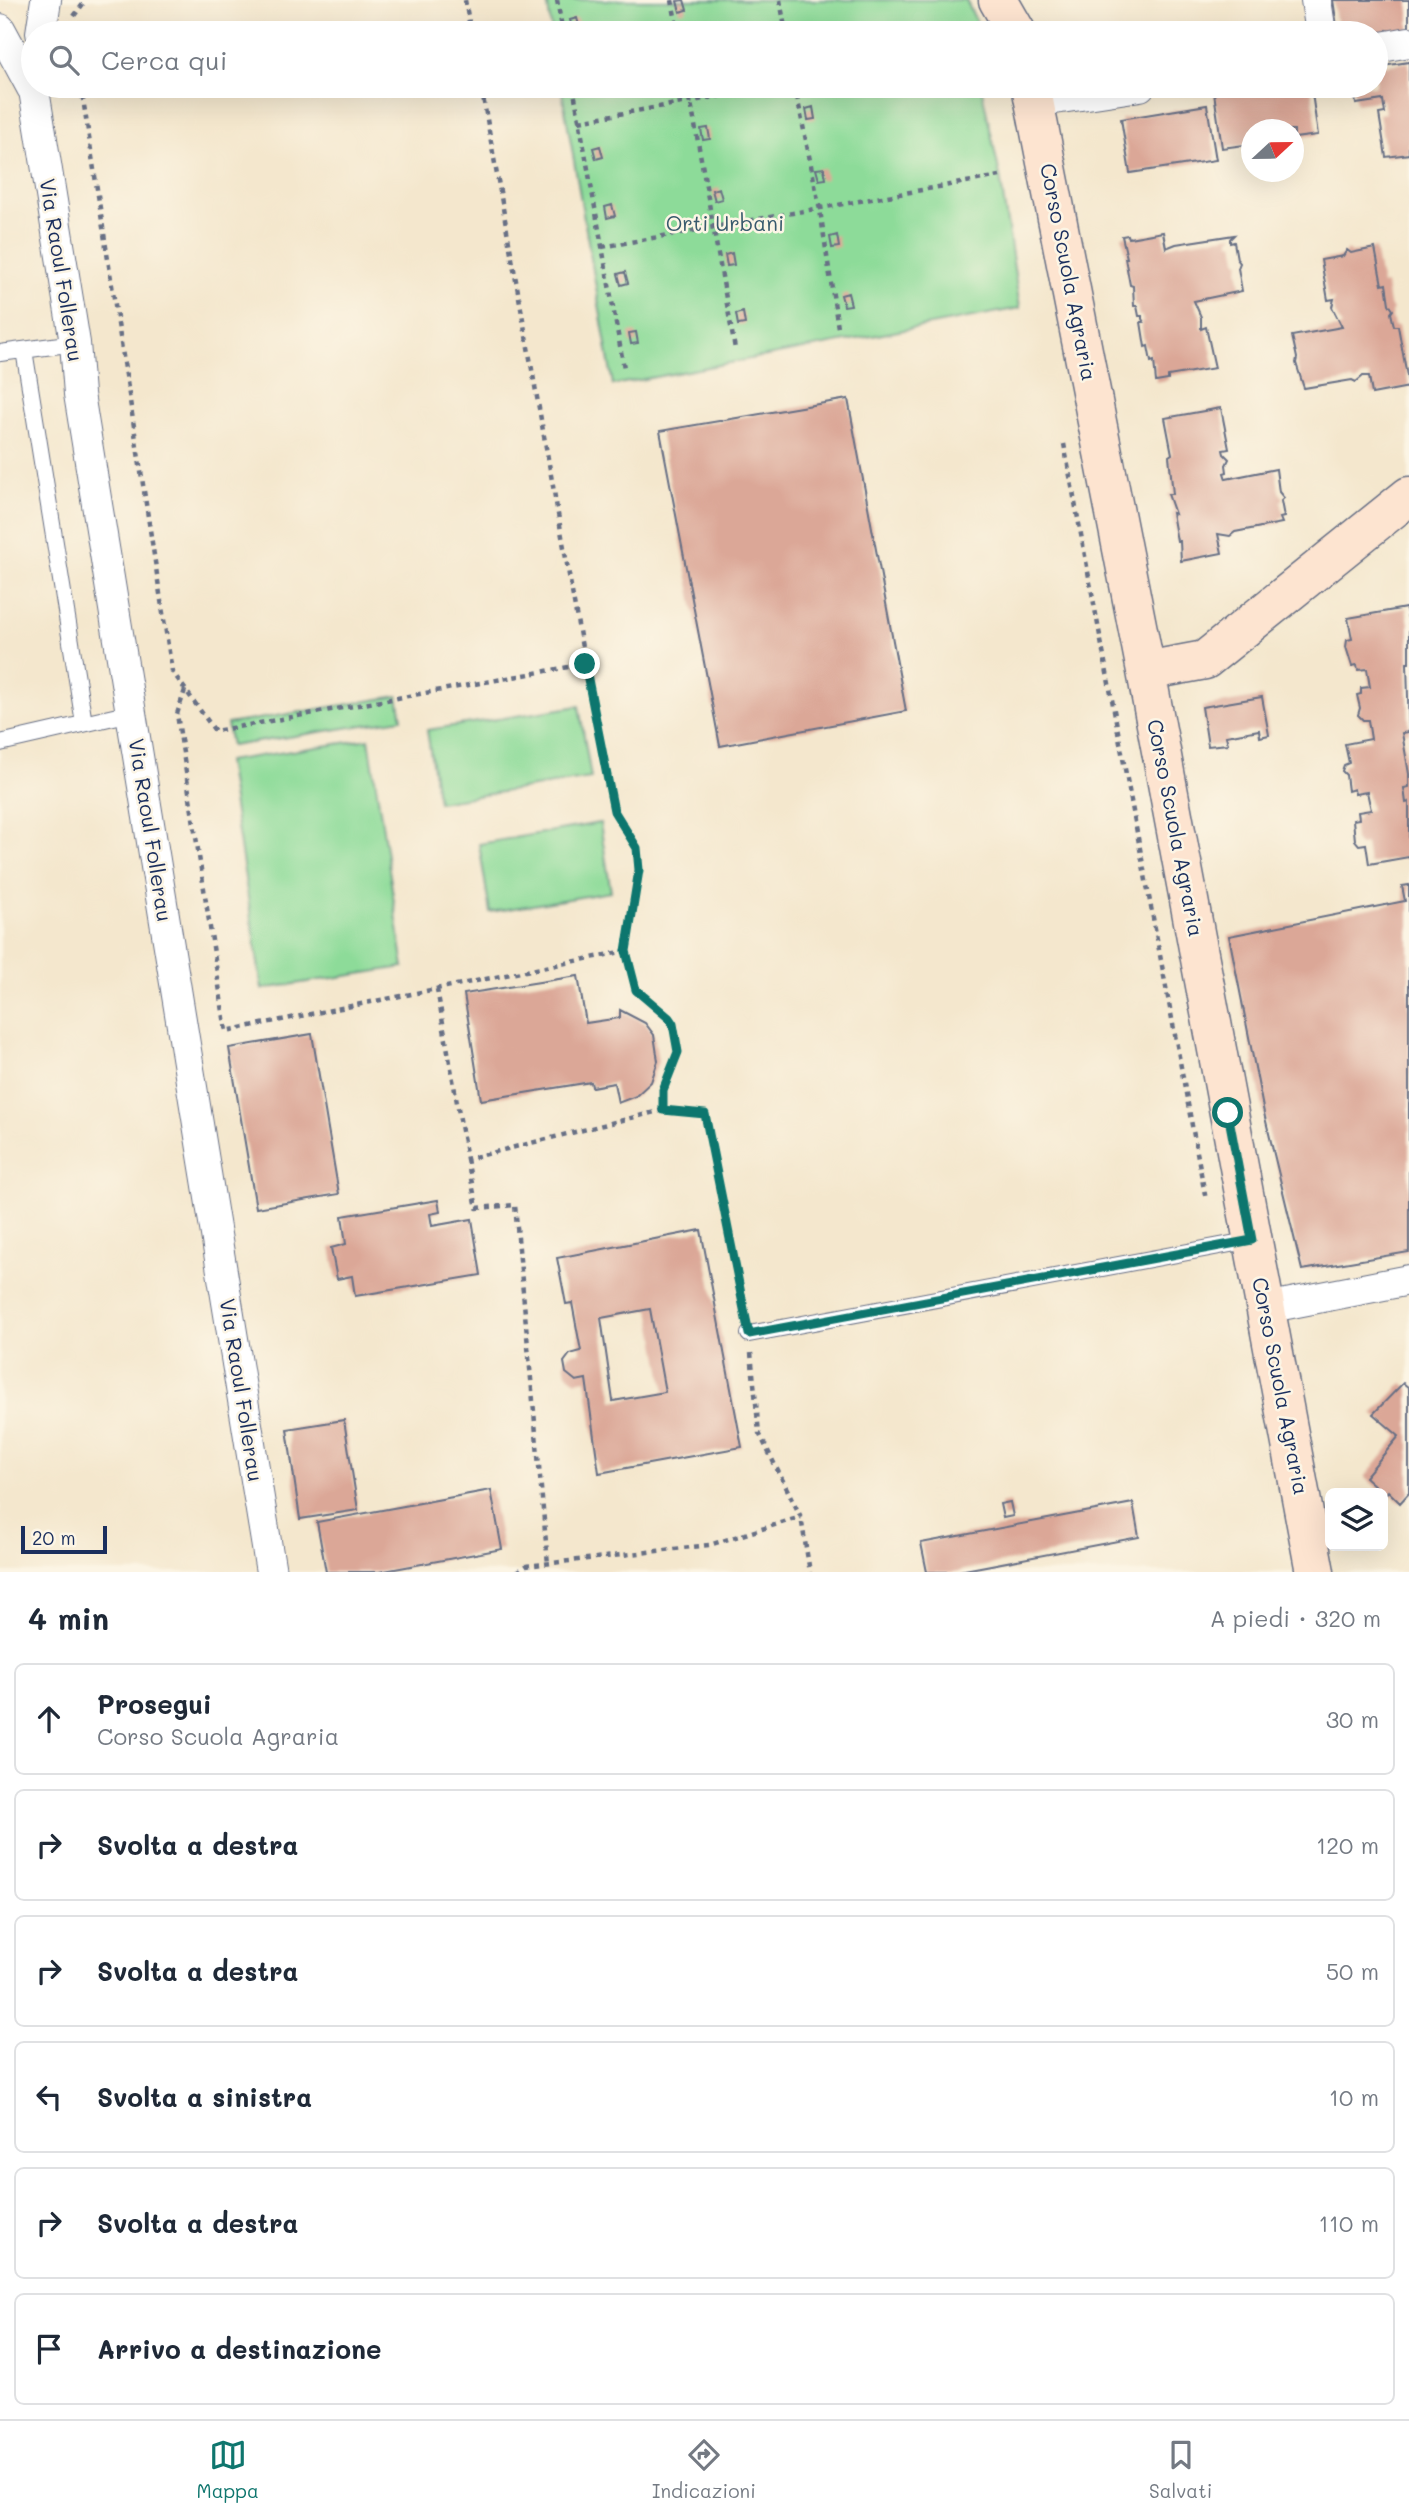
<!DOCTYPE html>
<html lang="it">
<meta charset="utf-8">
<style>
body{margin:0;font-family:Mali,sans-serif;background:#f2f2f3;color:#1f2937}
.controls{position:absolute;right:21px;bottom:21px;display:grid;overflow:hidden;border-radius:10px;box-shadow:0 7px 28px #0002}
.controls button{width:63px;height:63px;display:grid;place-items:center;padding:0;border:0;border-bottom:2px solid #e0e1e3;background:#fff;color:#1f2937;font:35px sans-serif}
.compass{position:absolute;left:1241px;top:119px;width:63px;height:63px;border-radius:50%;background:#fff;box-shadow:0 7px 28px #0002;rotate:68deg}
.scale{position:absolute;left:21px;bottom:18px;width:86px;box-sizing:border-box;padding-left:7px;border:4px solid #1b2f5e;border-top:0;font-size:19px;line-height:24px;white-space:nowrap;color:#1b2f5e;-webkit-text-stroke:5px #fcf5e5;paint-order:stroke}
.stop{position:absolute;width:21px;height:21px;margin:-16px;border:5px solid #0f766e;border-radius:50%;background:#fff}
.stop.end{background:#0f766e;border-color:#fff;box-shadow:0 2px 7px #0008}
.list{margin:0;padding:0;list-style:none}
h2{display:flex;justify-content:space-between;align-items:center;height:91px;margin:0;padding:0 28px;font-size:30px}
h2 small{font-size:23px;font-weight:400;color:#747a83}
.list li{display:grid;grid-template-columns:46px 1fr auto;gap:21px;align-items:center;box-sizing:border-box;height:112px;margin:0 14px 14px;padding:0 14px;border:2px solid #e0e1e3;border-radius:10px}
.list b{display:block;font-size:26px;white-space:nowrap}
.list p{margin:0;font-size:23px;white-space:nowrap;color:#747a83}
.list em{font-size:23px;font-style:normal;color:#747a83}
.icon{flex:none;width:38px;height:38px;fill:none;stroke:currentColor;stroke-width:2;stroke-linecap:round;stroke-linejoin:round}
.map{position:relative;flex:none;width:1409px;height:1572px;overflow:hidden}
.search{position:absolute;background:#fff;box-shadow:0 7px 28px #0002;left:21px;right:21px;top:21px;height:77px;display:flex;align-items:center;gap:18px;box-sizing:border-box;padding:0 24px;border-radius:38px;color:#747a83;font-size:26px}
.sheet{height:847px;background:#fff}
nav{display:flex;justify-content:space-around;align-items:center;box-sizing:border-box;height:98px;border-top:2px solid #e0e1e3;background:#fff;font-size:19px;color:#747a83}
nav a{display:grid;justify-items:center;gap:4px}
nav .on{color:#0f766e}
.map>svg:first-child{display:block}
</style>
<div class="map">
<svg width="1409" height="1572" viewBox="0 0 1409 1572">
<rect width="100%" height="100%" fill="#fcf5e5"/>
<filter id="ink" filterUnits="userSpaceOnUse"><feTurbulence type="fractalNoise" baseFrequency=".0143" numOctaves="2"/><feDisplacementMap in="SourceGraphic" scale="14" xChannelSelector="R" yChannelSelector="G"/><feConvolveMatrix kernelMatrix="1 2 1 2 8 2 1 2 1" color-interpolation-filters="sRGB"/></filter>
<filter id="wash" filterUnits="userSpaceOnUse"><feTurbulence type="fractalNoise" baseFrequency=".00686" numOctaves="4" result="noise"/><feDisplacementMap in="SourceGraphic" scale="28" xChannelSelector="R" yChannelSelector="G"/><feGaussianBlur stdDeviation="1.57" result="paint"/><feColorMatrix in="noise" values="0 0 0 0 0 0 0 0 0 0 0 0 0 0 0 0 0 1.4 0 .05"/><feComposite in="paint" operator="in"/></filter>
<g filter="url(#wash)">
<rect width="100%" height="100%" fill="#f4e7cd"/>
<path fill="#8ddb99" stroke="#54857c" stroke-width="2" d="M547,0H966L981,31L980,33H552Z
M561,86H981L1000,176L1020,308L613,385Z
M398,696L402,719L231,746L227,724Z
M579,706L591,778L438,802L427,730Z
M369,739L404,967L262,989L227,761Z
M600,823L611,892L490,912L479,844Z"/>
<g id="blocks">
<path fill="#dba797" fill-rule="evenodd" d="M684,0L687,10L680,12L677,1Z
M1333,0H1409V36L1403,37L1387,30L1376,43V33H1338Z
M577,18L580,29L573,31L570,20Z
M1409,62V154L1386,157L1379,114L1385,113L1383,100L1356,104L1353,86H1376V67Z
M1213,86H1311L1318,135L1294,138V130H1252V144L1222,148Z
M1207,105L1216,160L1130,173L1121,119Z
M813,107L815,119L808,120L806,109Z
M708,128L710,139L703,140L701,129Z
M600,146L603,157L596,159L593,148Z
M824,168L826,179L819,180L816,169Z
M719,188L722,199L715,201L712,190Z
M612,205L615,216L607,218L605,207Z
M1163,232L1166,248L1176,244L1234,235L1230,239V243L1234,242L1237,259L1240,263L1238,268L1242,291L1194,301L1201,317V329L1206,327L1215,368L1168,376V380L1156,382L1154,361L1151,362L1148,346L1145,347L1141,322H1144L1142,319V316H1139L1137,306H1134L1133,286L1130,285L1125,258H1127L1122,236L1128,235L1129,238Z
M837,235L839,247L832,248L830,237Z
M1375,248L1382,285L1386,284L1389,304L1393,310L1391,313L1394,326H1398L1409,387L1372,394L1369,376H1363L1356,382L1352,380L1304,388L1296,363L1297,358L1292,336L1342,327L1332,307L1334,299L1328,300L1321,260L1343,256L1347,250L1351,253Z
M732,253L734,265L727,266L725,255Z
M625,272L628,283L621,285L618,274Z
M848,293L851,305L844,306L841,295Z
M743,312L745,324L738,325L736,314Z
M636,332L638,343L631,344L629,333Z
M848,399L906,711L720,746L660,431Z
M1221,408L1229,449L1223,450L1224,454L1229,459L1226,465L1227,472L1224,473L1226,479L1276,469L1279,492L1284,498L1281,501L1284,517L1280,518L1282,523L1235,532L1230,536L1218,534L1222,553L1181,561L1180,541H1177L1172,513L1175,514L1168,494H1173L1169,456L1172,454L1165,418Z
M1406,608L1409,624V663H1407L1409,732L1402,733L1409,774V787L1404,788L1406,803L1409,802V857L1369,864L1366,844L1359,845L1355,840L1353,820L1359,819L1358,812L1371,810L1367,792L1355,794L1354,789L1348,791L1346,775L1342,771L1344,765L1349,763L1345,744L1371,739L1368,720H1363L1358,715L1360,708L1357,695L1361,694V688L1370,687L1367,669L1358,670L1357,665L1352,666L1346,647L1347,640L1352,639L1348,618Z
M1262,697L1269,735L1260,737L1259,730L1226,736L1228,744L1208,746L1202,707Z
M1409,885V1252L1302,1270L1264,1113L1229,936L1405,901L1402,886Z
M578,976L586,1023L620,1018V1010L645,1023L654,1035L658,1061L651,1082L636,1096L618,1103L614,1083L592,1087L591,1082L481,1100L464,994Z
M312,1034L339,1194L256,1208L229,1048Z
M438,1200L440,1212L430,1214L432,1226L472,1219L481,1275L355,1296L352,1276L337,1279L331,1248L346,1244L342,1216Z
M701,1230L742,1447L599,1473L586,1379L576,1381L566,1373L564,1362L570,1354L581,1351L572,1303L566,1304L557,1258ZM650,1309L665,1392L613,1401L601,1318Z
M1403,1383L1409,1388V1493L1400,1503L1388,1491L1385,1495L1365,1477L1399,1436L1373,1414Z
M344,1420L358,1510L300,1519L287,1429Z
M491,1490L502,1549L379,1572H326L317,1522Z
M1010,1502L1013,1516L1003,1518L1000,1504Z
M1133,1503L1139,1537L954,1572H927L921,1543Z"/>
</g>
</g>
<g filter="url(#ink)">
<use href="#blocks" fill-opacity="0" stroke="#676f85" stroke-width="2"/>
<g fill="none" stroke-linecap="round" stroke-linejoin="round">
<defs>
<path id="lane" d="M24,350L84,723
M0,353L75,343
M0,743L131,713
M749,1334L1252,1240"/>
<path id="street" d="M1316,0L1321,33
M0,29L32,88
M41,33L46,0
M1376,48L1409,42
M33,84L75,343L79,394L271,1572
M1035,102L1140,86
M1266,1308L1409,1280"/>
<path id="secondary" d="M998,0L1017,33
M1031,86L1146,671L1315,1572
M1146,671L1205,660L1409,496"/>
</defs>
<use href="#lane" stroke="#676f85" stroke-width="18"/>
<use href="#street" stroke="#676f85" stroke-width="32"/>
<use href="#secondary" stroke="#676f85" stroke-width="41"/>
<path stroke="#676f85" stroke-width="4.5" stroke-dasharray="5 5" stroke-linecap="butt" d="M465,0L471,33
M557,0L563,33
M672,0L678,33
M780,0L786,33
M74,16L86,0
M81,86L172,671L215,731L585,664L481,86
M573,86L624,368
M688,86L735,349
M795,86L820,210L838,328
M579,121L778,86
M602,247L1000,176
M1064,444L1206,1200
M585,664L614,811L637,848L639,870L626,951L636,990L669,1018L673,1025L678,1052L663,1090V1110L705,1114L745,1314
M185,690L177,714L226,1031L626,951
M437,989L467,1159L663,1110
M467,1159L477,1208L515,1205L548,1564
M751,1353L759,1433L801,1517L810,1572
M517,1572L526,1566L709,1545L801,1517"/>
<use href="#lane" stroke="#fff" stroke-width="16"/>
<use href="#street" stroke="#fff" stroke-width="30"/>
<use href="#secondary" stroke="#fde4d0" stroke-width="38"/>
</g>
</g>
<g fill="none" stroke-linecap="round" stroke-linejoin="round" filter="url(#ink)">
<path stroke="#0f766e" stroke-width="9" d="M585,664L614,811L637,848L639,870L626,951L636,990L669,1018L673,1024L678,1052L663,1090V1110L705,1114L749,1334L1252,1240L1228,1113"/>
</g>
<g text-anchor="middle" stroke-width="5" stroke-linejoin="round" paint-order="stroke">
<g font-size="21" fill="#385a6d" stroke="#fcf5e5">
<text x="725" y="231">Orti Urbani</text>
</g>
<g font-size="21" fill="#1b2f5e" stroke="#fcf5e5">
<text transform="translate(61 270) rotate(81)" y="7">Via Raoul Follerau</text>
<text transform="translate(1068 272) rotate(79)" y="7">Corso Scuola Agraria</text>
<text transform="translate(1175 828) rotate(79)" y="7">Corso Scuola Agraria</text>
<text transform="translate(150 830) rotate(81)" y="7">Via Raoul Follerau</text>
<text transform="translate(1280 1386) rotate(79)" y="7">Corso Scuola Agraria</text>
<text transform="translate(241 1390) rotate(81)" y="7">Via Raoul Follerau</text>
</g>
</g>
</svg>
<div class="controls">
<button><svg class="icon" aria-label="layers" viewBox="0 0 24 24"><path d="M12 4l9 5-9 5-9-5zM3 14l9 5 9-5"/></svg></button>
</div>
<svg class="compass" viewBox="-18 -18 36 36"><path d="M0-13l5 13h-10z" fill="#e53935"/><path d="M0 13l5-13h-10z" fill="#747a83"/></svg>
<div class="scale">20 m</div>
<div class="stop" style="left:1228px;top:1113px"></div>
<div class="stop end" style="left:585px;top:664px"></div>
<div class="search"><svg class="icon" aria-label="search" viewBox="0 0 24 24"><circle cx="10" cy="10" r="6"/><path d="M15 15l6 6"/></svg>Cerca qui</div>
</div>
<section class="sheet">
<h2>4 min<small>A piedi · 320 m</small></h2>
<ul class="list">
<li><svg class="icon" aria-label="ahead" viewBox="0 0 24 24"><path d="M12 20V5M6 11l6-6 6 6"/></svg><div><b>Prosegui</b><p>Corso Scuola Agraria</p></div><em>30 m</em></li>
<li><svg class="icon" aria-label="right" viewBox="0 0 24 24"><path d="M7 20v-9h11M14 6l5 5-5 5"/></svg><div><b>Svolta a destra</b></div><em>120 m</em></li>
<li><svg class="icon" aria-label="right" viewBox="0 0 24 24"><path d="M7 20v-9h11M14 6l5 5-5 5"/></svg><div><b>Svolta a destra</b></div><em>50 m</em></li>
<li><svg class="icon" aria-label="left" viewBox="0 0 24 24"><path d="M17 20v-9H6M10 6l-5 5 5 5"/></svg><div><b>Svolta a sinistra</b></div><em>10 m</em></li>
<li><svg class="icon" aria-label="right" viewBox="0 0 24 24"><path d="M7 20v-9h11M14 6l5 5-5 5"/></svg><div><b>Svolta a destra</b></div><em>110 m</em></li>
<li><svg class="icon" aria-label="arrive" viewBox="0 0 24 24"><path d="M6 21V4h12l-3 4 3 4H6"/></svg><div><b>Arrivo a destinazione</b></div></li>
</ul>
</section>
<nav>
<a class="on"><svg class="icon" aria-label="map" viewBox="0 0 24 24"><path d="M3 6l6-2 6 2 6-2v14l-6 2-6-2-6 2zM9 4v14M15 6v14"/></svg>Mappa</a>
<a><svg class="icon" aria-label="directions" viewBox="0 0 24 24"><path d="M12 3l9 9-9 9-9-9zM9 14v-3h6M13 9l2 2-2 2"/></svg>Indicazioni</a>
<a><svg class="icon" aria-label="saved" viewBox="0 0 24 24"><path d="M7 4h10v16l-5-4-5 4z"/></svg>Salvati</a>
</nav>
